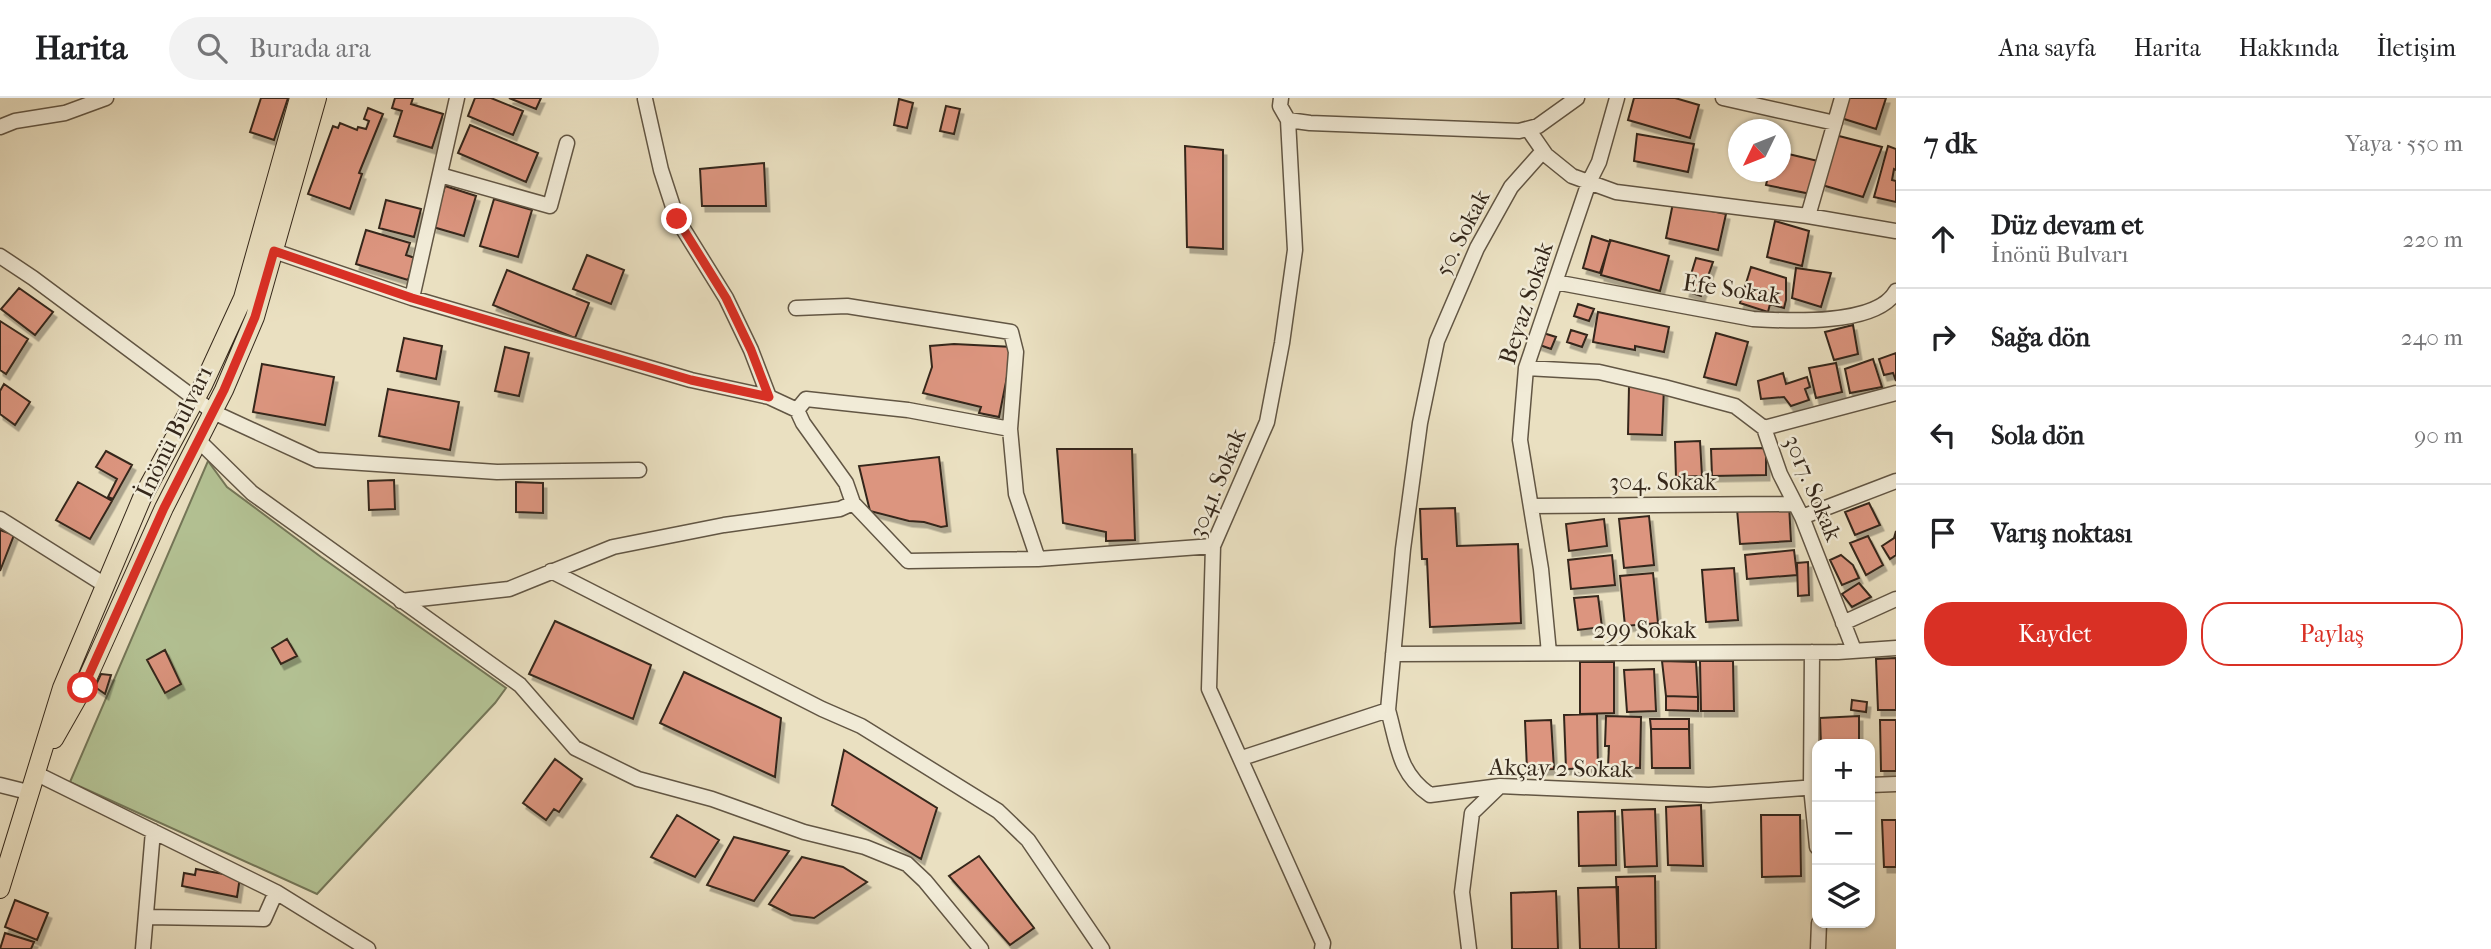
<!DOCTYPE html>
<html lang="tr">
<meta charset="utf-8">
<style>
body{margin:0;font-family:"IM FELL French Canon",serif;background:#f2f2f2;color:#202124}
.controls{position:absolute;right:21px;bottom:21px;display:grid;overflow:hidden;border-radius:14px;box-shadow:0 2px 5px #0004}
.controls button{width:63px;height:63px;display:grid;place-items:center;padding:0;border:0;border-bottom:2px solid #e0e0e0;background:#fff;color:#202124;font:35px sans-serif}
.compass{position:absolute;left:1728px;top:21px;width:63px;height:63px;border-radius:50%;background:#fff;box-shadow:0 2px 5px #0004;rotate:227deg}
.stop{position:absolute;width:21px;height:21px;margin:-16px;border:5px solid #d93025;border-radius:50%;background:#fff}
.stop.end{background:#d93025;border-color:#fff;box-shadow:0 2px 7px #0008}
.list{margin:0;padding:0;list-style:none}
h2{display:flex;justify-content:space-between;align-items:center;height:91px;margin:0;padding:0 28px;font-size:30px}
h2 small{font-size:23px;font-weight:400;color:#757577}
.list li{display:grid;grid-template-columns:46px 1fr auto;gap:21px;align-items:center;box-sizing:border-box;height:98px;padding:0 28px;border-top:2px solid #e0e0e0}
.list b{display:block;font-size:26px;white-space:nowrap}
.list p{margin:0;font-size:23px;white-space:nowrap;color:#757577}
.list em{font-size:23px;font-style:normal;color:#757577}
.actions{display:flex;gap:14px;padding:21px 28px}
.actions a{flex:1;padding:16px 0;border:2px solid #d93025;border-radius:28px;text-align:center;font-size:24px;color:#d93025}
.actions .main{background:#d93025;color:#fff}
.icon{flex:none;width:38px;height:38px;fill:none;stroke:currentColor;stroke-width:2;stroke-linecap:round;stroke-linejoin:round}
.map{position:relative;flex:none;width:1896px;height:851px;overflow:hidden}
header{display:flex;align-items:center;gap:42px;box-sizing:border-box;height:98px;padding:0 35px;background:#fff;border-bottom:2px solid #e0e0e0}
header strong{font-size:33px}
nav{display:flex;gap:38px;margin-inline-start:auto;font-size:24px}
.search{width:490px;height:63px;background:#f2f2f2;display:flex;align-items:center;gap:18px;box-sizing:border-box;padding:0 24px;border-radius:38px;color:#757577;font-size:26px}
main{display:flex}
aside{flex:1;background:#fff}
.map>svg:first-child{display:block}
</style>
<header>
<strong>Harita</strong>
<div class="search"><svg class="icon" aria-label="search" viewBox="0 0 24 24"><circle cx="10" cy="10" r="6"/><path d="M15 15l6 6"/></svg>Burada ara</div>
<nav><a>Ana sayfa</a><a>Harita</a><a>Hakkında</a><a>İletişim</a></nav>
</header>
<main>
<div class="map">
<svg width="1896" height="851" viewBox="0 0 1896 851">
<defs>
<filter id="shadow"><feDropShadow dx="3.5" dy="5.5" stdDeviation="0" flood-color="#0004"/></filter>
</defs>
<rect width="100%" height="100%" fill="#eae0c1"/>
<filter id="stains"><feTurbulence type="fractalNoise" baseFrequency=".00286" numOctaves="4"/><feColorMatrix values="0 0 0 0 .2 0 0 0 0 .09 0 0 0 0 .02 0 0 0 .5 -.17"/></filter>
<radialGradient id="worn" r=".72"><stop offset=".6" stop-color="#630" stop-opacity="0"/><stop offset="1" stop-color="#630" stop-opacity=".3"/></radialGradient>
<path fill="#b4c395" stroke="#747658" stroke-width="2" d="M208,363L227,389L321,459L506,590L495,605L317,796L70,684Z"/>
<path fill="#dc957f" stroke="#35281b" stroke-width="2" filter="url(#shadow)" d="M261,0H288L274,42L250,34Z
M395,0H413L411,6L443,16L432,50L394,38L402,13L392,10Z
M475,0H491L523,13L513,37L468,18Z
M509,0H541L536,11Z
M1634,0H1675L1699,7L1690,40L1628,22Z
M1847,0H1886L1876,31L1841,20Z
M899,1L913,5L907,30L894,27Z
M946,8L960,11L954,36L940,33Z
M368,10L383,16L359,75L362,76L350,111L308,96L333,28L338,30L340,25L357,32L358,29L366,31L369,23L364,21Z
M470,27L538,55L526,84L458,55Z
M1637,36L1694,46L1688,74L1634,63Z
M1835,37L1882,49L1863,99L1822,87Z
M1185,48L1223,52V151L1187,149Z
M1888,48L1896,51V72L1894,71L1892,82L1896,83V104L1874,99Z
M1780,54L1818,63L1811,96L1766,87L1769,74H1780Z
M764,65L766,108H702L700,71Z
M445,88L476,98L464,138L433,129Z
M494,101L532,112L518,159L480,148Z
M386,102L421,111L414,139L379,130Z
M1673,105L1726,116L1718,152L1666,140Z
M1775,123L1809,133L1802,168L1767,159Z
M366,132L410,145L406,157L415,160L408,182L356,166Z
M1592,138L1610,144L1600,175L1583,170Z
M1610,142L1669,158L1660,193L1601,177Z
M587,157L624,172L611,206L573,191Z
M1696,160L1713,164L1701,198L1686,193Z
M1751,169L1786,180V202L1784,210L1770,206L1768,214L1740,205Z
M1796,170L1831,175L1821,209L1792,200Z
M507,172L589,205L575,240L493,207Z
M19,190L53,214L35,237L1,211Z
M1578,206L1594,211L1589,223L1574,218Z
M1598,214L1669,229L1664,254L1635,248V252L1593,244Z
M0,223L28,241L6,276L0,272Z
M1853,227L1858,256L1834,262L1825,234Z
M1571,232L1587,237L1582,249L1567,244Z
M1540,234L1556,239L1551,251L1537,246Z
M1716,235L1748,244L1736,287L1704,279Z
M404,240L442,248L436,281L397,273Z
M954,246L1013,249L999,319L979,315L981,309L923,295L932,269L930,248Z
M505,249L529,255L519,298L495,293Z
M1896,255V283L1893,275L1884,277L1879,261Z
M1873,261L1882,289L1850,295L1845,271Z
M1836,265L1842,294L1816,300L1809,270Z
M262,266L334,279L325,327L253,314Z
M1783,275L1786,286L1807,279L1810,289L1805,291L1809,302L1791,308L1784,299L1761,301L1758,283Z
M4,286L30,304L15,327L0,316V293Z
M1629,288L1664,289L1662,337L1628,336Z
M388,291L459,304L450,352L379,338Z
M1700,343L1702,378L1676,379L1675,344Z
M1766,350V377L1712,378L1711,351Z
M1057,351H1132L1135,442L1106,443V434L1063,425Z
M106,353L132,367L113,401L108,399L117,381L96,369Z
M939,359L947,428L941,429L924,424L909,423L870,413L859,368Z
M394,382L395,411L369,412L368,383Z
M78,384L112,403L90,441L56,422Z
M516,384L543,385V415L516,414Z
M1869,405L1880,427L1855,437L1845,414Z
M1789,407L1791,443L1740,446L1737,411Z
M1455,410L1457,448L1518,446L1521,525L1430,529L1427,461H1422L1420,411Z
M1649,418L1654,467L1624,470L1619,421Z
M1604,421L1607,448L1569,453L1566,426Z
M0,432L14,437L0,473Z
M1896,433V457L1890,461L1882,448L1894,440Z
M1868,438L1883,467L1866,477L1850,445Z
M1794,452L1797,477L1747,481L1745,457Z
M1612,457L1615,487L1571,491L1568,462Z
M1841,457L1853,467L1859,480L1842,487L1830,462Z
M1808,464L1809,497L1798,498L1797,465Z
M1734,470L1738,522L1706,524L1702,472Z
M1653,475L1658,525L1625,528L1620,478Z
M1859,485L1871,499L1852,509L1842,496Z
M1598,498L1602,529L1578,532L1574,500Z
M555,523L651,567L633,621L529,576Z
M287,541L297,558L281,566L272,550Z
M165,552L181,586L165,595L147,562Z
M1896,560V612H1878L1876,561Z
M1662,563L1696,564L1698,599L1666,598Z
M1700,563H1733L1734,613H1701Z
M1580,564H1614V615L1580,616Z
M1654,571L1656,613L1627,614L1624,572Z
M684,574L781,620L775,679L660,625Z
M101,576L111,577L105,596L95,589Z
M1666,598L1698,599V613L1666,612Z
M1852,602L1867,604L1866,614L1851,612Z
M1597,616L1598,670L1566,671L1564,617Z
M1606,618L1641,619L1640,670L1608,669L1609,648H1605Z
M1859,618V646H1821L1820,620Z
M1650,621H1689V631H1651Z
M1551,622L1554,671L1527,672L1525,623Z
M1880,622H1896V673H1881Z
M1651,631H1689L1690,670H1652Z
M844,652L937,710L921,761L832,707Z
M555,661L582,681L559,714L554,711L546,722L523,705Z
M1701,707L1703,768L1668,767L1666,709Z
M1655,711L1657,768L1625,769L1622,712Z
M1615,713L1616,767L1579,768L1578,714Z
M677,717L719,742L695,779L651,759Z
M1761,717H1800L1801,778L1762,779Z
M1882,722H1896V769H1884Z
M734,739L789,753L754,803L707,787Z
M979,758L1034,830L1010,847L949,778Z
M802,759L843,769L867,784L814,820L791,817L769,806Z
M196,771L240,779L237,799L182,788L184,775L195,777Z
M1655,778L1656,851H1619L1616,779Z
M1618,789L1619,851H1580L1578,790Z
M1556,793L1558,851H1512L1511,795Z
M15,802L48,815L37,842L5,829Z
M5,835L34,844L31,851H0Z"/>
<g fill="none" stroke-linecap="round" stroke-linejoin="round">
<defs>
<path id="minor" d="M1281,0L1280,8L1288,22L1295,152L1282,245L1267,324L1213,448L1209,591L1323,845L1322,851
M1723,0L1835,25
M645,1L661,72L677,121L726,200L751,252L769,299
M1288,22L1310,25L1519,33L1538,28L1577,0
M0,29L15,23L65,15L106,0
M1528,31L1546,57L1572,78L1616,94L1808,118L1896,133
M440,77L550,108L567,45
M1808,118L1842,0
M274,153L412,200L691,282L769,299L797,312L806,301L908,312L1010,331
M0,158L33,180L213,314L317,362L497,374L639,372
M1555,184L1753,221C1788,223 1877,228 1896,193
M412,200L457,0
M796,210L847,208L1011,234L1016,254L1010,331L1016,396L1038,461
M1526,270L1599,274L1664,289L1735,308L1764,330L1780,376L1802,419L1854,552
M797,312L803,325L846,385L853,405L908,463L1038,461L1213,448
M1764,330L1896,295
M198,342L252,395L520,587L575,650L638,681L712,701L804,734L865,749L907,766L925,783L981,851
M1531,408L1795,406
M1802,419L1896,383
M0,421L105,487
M551,473L822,611L861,628L998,713L1028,742L1102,851
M401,503L509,491L613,449L724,427L840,411L853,405
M1843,525L1896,501
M1812,554L1811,689L1817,749
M1549,555L1541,471L1520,342L1526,270L1589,84L1599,64L1617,0
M1393,556L1838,554L1896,550
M1388,612L1403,451L1420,325L1437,243L1477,150L1511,89L1543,53
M1242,660L1388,612C1398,647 1398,675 1430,697L1500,688L1709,697L1817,689
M35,675L276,794L368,851
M0,687L28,694
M1870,687L1896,686
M147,819L264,821L276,794
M143,851L153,733
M1469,851L1462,794L1472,715L1500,688
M1818,851L1819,825"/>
<path id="major" d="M54,641L83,590L164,410L224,292L255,219L317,0
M0,791L62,590L142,400L203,287L243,200L299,0"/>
</defs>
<use href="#minor" stroke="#625644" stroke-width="17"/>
<use href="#major" stroke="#35281b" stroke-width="20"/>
<use href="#minor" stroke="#f1ebd7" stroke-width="14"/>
<use href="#major" stroke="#eae0c1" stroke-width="18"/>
</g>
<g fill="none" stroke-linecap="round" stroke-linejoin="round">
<path stroke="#d93025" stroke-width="9" d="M83,590L164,410L224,292L255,219L274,153L412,200L691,282L769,299L751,252L726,200L677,121"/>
</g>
<g text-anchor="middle" stroke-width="5" stroke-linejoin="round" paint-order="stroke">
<g font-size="24" fill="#35281b" stroke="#f1ebd7">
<text transform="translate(1462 135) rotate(-63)" y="8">50. Sokak</text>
<text transform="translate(1732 191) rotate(8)" y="8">Efe Sokak</text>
<text transform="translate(1526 205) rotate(-72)" y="8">Beyaz Sokak</text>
<text transform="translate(174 334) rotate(-64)" y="8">İnönü Bulvarı</text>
<text x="1663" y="392">304. Sokak</text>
<text transform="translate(1217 385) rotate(-68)" y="8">3041. Sokak</text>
<text transform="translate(1813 390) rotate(67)" y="8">3017. Sokak</text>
<text x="1645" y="540">299 Sokak</text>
<text transform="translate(1561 670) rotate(1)" y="8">Akçay 2 Sokak</text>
</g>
</g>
<rect width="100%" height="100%" filter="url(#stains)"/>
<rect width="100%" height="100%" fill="url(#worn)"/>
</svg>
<div class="controls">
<button>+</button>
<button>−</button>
<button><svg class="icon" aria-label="layers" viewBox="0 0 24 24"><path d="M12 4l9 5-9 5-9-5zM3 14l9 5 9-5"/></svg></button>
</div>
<svg class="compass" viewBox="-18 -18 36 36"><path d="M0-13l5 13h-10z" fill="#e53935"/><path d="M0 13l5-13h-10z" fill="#757577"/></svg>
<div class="stop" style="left:83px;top:590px"></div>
<div class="stop end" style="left:677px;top:121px"></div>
</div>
<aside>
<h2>7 dk<small>Yaya · 550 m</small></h2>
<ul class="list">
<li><svg class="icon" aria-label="ahead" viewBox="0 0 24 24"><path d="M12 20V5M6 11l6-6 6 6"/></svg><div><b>Düz devam et</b><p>İnönü Bulvarı</p></div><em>220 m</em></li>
<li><svg class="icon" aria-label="right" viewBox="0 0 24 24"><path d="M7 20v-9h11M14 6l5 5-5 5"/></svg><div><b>Sağa dön</b></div><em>240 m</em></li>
<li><svg class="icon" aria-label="left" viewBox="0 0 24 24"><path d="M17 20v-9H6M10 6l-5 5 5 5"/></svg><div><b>Sola dön</b></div><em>90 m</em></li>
<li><svg class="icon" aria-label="arrive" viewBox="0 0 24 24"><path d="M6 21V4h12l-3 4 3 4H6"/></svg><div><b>Varış noktası</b></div></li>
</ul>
<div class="actions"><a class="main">Kaydet</a><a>Paylaş</a></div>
</aside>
</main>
